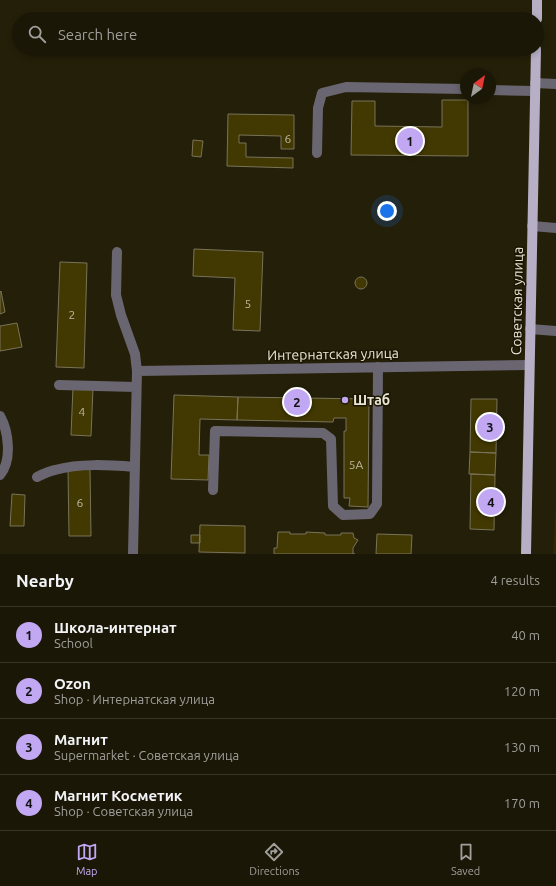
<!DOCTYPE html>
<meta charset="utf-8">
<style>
body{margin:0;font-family:Ubuntu,sans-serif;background:#242010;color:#f1f3f6}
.compass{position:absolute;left:460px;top:68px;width:36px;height:36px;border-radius:50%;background:#1b1706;box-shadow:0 2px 6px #0003;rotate:33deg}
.you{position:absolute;left:387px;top:211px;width:14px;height:14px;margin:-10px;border:3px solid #fff;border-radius:50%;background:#1a73e8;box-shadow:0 0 0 6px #1a73e833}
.badge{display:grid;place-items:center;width:26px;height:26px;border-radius:50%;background:#c2a8f3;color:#111;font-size:13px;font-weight:700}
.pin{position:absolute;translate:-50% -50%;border:2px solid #fff;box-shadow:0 1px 4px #0006}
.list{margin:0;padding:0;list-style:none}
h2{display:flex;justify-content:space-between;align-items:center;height:52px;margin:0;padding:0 16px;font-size:17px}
h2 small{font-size:13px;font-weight:400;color:#a09f9b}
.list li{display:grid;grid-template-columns:26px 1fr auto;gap:12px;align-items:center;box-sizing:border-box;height:56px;padding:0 16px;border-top:1px solid #393628}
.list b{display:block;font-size:15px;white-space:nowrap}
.list p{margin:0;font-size:13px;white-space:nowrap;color:#a09f9b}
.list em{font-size:13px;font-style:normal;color:#a09f9b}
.icon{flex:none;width:22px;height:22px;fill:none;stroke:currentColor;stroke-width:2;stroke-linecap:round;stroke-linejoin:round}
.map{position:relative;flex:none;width:556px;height:554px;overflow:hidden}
.search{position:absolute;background:#1b1706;box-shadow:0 2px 6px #0003;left:12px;right:12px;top:12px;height:44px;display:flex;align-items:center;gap:10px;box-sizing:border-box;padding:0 14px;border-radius:22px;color:#a09f9b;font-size:15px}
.sheet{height:276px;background:#1b1706}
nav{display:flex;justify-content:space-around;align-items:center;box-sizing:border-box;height:56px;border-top:1px solid #393628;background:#1b1706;font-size:11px;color:#a09f9b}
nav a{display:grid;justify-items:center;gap:2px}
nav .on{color:#c2a8f3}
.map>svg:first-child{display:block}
</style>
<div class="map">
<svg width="556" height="554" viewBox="0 0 556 554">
<rect width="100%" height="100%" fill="#241f08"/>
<path fill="#2e2708" d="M556,498V554H553Z"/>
<path fill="#423802" stroke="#79735a" d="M442,100H468V156L351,155L352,101H375V126L442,127Z
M228,114L294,115V149H281V136L239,135V143H246V157L293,158V168L227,166Z
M193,140L203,141L201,157L192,156Z
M194,249L263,252L260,331L233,330L235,278L193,276Z
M60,262L87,263L84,368L56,367Z
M355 283a6 6 0 1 1 12 0a6 6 0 1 1-12 0Z
M1,291L5,312L0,314V292Z
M17,323L22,347L0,351V326Z
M73,387L93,388L91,436L71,435Z
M174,395L238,397L237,420L200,419L199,455H209L208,480L171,479Z
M238,397L369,399L368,507L349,506L350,498H344V431H346V418H334L333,422L237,420Z
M471,399H497L496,453L470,452Z
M470,452L496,453L495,475L469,474Z
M68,469H90L91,536H69Z
M471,474L495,475L494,530L470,529Z
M12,494L25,495L24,526H10Z
M200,525L245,526V553L199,552Z
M278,532H290V534H306V532L325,533V535H341V533H353L354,538L358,540L353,548V554H355H274V548H277Z
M377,534L412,535L411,554H376Z
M191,535H200V543H191Z"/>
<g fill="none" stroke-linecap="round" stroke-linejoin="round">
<path stroke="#6a6671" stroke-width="10" d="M535,83L556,84
M490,90L535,91
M317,153L318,108L322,93L346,87L466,89
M532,226L556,228
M117,252L116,295L121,315L135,354L137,371L133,554
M530,329L556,331
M137,371L529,365
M59,385L136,387
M0,416C9,432 12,461 0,475
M37,477C43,474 49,471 55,470C80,463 109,465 135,467
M213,490L215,431L323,433L331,439L333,506L343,515L370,514L377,504L378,367"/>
<path stroke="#b6afc5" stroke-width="10" d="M537,19V0
M526,554L536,49"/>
</g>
<circle fill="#c2a8f3" stroke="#1b1601" stroke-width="1.5" cx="345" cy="400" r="4"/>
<g text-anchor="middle" stroke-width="3" stroke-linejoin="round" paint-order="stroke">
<g font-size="12" fill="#bfbaa2">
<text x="288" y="143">6</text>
<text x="248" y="308">5</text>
<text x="72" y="319">2</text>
<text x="82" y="416">4</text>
<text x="356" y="469">5А</text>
<text x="80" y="507">6</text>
</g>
<g font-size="14" fill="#e9e6d8" stroke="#1b1601">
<text transform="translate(517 301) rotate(-89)" y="5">Советская улица</text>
<text transform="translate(333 354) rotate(-1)" y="5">Интернатская улица</text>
</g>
<g font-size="14" font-weight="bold" fill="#e9e6d8" stroke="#1b1601" text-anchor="start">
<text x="353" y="405">Штаб</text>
</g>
</g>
</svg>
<svg class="compass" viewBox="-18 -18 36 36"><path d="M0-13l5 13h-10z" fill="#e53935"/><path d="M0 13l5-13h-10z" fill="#a09f9b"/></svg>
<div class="you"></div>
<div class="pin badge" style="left:410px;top:141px">1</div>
<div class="pin badge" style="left:297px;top:402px">2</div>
<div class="pin badge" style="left:490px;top:427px">3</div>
<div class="pin badge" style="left:491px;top:502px">4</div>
<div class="search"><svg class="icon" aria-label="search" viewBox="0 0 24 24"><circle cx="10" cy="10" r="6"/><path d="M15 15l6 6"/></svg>Search here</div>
</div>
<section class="sheet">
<h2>Nearby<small>4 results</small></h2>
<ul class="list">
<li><span class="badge">1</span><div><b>Школа-интернат</b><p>School</p></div><em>40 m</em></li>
<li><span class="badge">2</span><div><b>Ozon</b><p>Shop · Интернатская улица</p></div><em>120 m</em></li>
<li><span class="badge">3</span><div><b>Магнит</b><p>Supermarket · Советская улица</p></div><em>130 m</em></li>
<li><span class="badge">4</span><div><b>Магнит Косметик</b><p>Shop · Советская улица</p></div><em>170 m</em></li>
</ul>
</section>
<nav>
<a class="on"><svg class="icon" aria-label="map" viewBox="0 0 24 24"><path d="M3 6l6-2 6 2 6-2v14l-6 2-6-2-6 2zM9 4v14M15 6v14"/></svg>Map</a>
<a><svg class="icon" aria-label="directions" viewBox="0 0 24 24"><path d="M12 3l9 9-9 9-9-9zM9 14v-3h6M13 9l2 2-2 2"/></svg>Directions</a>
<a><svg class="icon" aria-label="saved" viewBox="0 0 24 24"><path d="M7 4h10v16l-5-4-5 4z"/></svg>Saved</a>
</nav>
